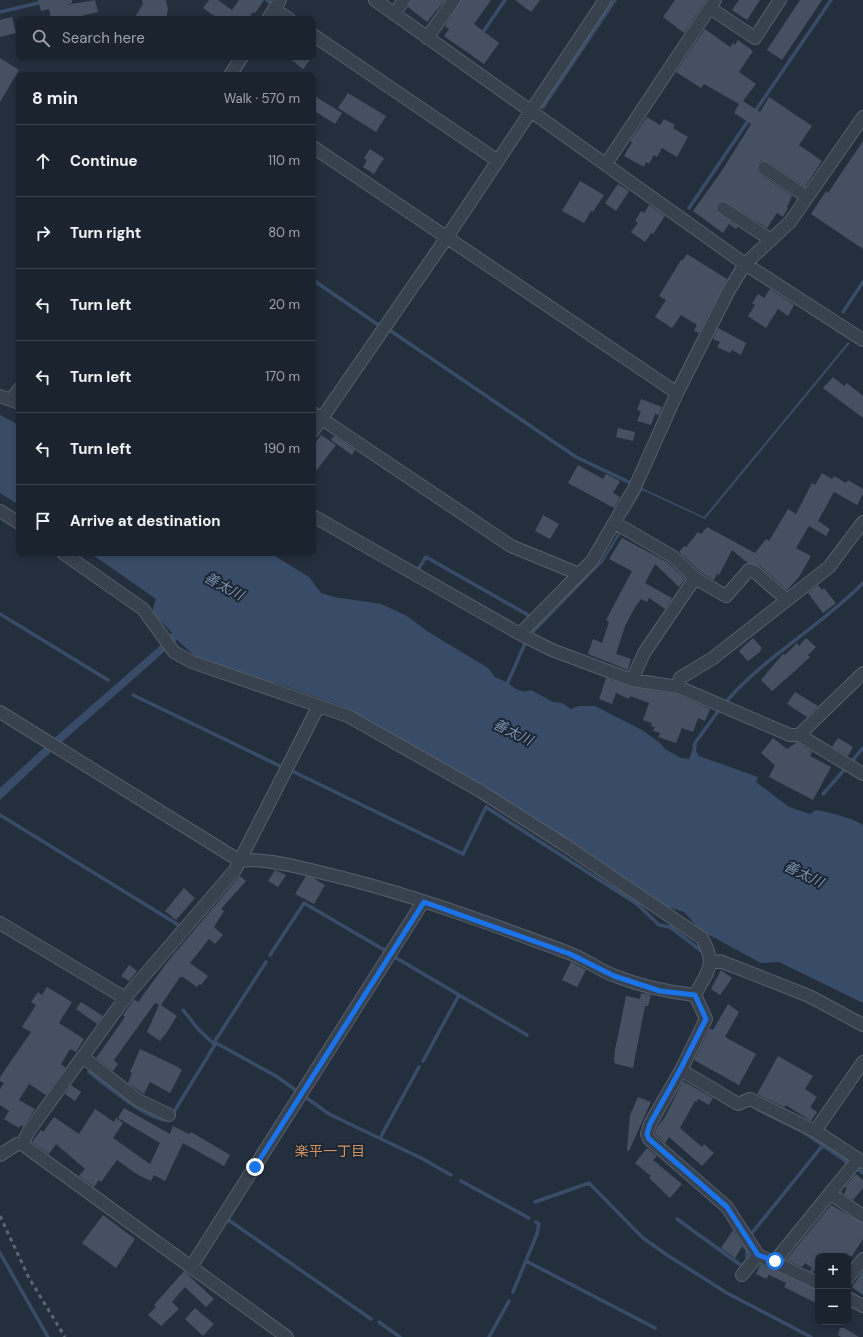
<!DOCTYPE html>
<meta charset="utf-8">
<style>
body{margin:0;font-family:"DM Sans","Noto Sans JP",sans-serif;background:#242b36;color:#f1f3f6}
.controls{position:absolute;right:12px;bottom:12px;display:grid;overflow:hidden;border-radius:8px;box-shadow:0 2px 6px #0003}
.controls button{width:36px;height:36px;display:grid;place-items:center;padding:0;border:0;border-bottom:1px solid #39404a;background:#1b232e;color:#f1f3f6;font:20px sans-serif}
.stop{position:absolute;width:12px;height:12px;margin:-9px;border:3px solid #1a73e8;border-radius:50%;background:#fff}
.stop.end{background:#1a73e8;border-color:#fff;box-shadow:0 1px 4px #0008}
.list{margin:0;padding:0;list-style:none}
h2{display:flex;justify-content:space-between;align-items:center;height:52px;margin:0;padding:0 16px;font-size:17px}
h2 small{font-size:13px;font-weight:400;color:#a0a4aa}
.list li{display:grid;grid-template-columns:26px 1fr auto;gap:12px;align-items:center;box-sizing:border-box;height:72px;padding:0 16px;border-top:1px solid #39404a}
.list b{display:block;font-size:15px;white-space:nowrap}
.list em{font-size:13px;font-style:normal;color:#a0a4aa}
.icon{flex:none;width:22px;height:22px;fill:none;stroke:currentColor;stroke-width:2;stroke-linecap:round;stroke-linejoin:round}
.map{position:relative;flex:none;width:863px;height:1337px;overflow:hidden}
.search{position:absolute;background:#1b232e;box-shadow:0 2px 6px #0003;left:16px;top:16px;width:300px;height:44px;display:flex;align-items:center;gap:10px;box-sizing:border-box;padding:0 14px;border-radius:8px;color:#a0a4aa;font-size:15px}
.panel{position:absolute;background:#1b232e;box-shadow:0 2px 6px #0003;left:16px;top:72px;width:300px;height:484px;border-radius:8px}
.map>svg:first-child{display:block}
</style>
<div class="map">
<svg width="863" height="1337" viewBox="0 0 863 1337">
<rect width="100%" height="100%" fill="#242f3e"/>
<path fill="#394c67" d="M848,342L850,343L705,519L642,490L624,523L642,488L704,517Z
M0,415L19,425V505L0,493Z
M620,530L622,531L603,562L533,634L531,632L601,561Z
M90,553H270L309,577L321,593L334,597L381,604L407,616L427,631L488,668L495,677L506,682L525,639L528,641L509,684C516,689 522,694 531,690L553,702L562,703L571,709L579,706H595L642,730L660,743L665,749L681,758L689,759L695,743L697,744L696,751L699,756L758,777L756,782L789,807L810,814L816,810C828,812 853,818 863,825V1003L779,962L761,963L700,930L684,912L665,906L477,783L344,707L276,683L251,680L239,672L195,656L177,640L170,644L164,652L53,750L0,800V788L60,733L170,637L169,635L172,633L152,612L156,599Z
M756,1107L814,1137L863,1170V1175L803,1134L755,1110Z"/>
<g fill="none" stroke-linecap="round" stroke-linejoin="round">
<path stroke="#394c67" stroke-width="3.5" d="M267,0L271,3
M0,12L51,0
M481,35L505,0
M543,107L615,0
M754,113L831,0
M689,208L750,118
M313,280L380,326
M843,312L863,282
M388,329L576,457L631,483
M415,570L417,571L426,557L528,615
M0,614L108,680
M133,695L280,766
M725,703C765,656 820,627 863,583
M694,747L695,743L719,710
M852,761L863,748
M292,771L463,854L486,807L637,904L659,925L670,927L703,952
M823,794L845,769
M0,815L177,924
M270,955L304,903L386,951
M393,956L527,1035
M183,1010L199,1030L215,1045
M216,1043L276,1076L329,1114L423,1159L451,1175
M423,1061L459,995
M89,1072C107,1085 147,1121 169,1120
M172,1115L216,1043L215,1041L266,962
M380,1138L419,1067
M461,1181L529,1218
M535,1202L589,1183L643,1238L667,1255L727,1293L811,1337
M227,1219L371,1319
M677,1219L742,1266L747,1260V1250L744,1246
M752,1233L823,1145
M0,1253L48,1337
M526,1261L655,1328
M811,1272L818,1263
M513,1292L537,1234L539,1224L536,1222
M379,1322L400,1337
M489,1337L509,1301"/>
</g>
<path fill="#455162" d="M38,0H72V3L66,5L95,0L98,12L68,19H51L49,9L41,11Z
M142,0H166L168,9L166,19H134L143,4Z
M209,0H218L232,10L239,0H264L255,13L253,12L248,19H219L203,8Z
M411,0H445L427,22L408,7Z
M461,0H491L474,24L499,43L484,64L444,36L449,29L445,26Z
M515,0H540L531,12Z
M675,0H706L684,33L663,17Z
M739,0H760L747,20L732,10Z
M800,0H822L782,60L767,50Z
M12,17L16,33L0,37V20Z
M705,29L730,47L733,43L735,45L738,40L753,51L739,72L756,84L743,101L760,112L769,97L812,126L799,145L822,161L805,187L768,162L761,161L758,164L757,171L760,174L792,196L787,207L788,208L783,217L777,213L767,228L724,201L717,204L716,211L738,227L736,229L729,224L723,233L693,211L721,172L751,124L734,113L739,104L704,84L701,88L676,72Z
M288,57H312L303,69Z
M0,58L19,70L0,102Z
M348,93L386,116L376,132L338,108Z
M313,95L342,113L335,124L313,110Z
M647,117L660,125L664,119L675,125L673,128L688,137L677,157L662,148L657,157L654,155L649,164L646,162L644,167L624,156L632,142L630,141Z
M863,141V249L811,214L826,191L828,193Z
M370,149L384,158L374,174L363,167L367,160L364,158Z
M580,181L604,195L593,212L591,211L584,223L562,211Z
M618,184L629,191L616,211L605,203Z
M649,205L665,216L653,234L651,233L645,242L631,232L638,223L635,221L641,211L644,213Z
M687,254L727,279L699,333L694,331L697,325L681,315L672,328L655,317L666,300L659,296L681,260H683Z
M770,289L794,305L788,316L778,309L766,328L748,316L755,305L752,303L758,294L764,298Z
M718,328L746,343L741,355L732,350L730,353L717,347L720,342L713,339Z
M833,377L844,386L847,383L863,396V418L823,388Z
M641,399L662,407L659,415L655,414L651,425L637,421L641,412L637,410Z
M618,428L635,432L633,441L616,437Z
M321,435L336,445L313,475V446Z
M334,436L355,450L352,455L331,440Z
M578,465L603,479L606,474L620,481L613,493L620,497L614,508L568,483Z
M822,473L832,479L834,476L846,483L848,480L863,489V494L857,505L834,492L818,521L830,529L826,536L809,526L796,548L811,556L799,577L787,590L760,566L748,563L732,550L719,575L717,574L714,580L700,572L679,552L684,546L686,547L698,532L701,534L707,527L755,553L766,539L769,541L788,509L796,514L812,483L815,485Z
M543,515L559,524L550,539L535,531Z
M622,538L667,562L685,579L679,587L655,564L645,583L672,598L665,609L649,598L647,602L641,599L634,609L625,626L616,654L631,659L628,670L588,654L593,639L602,643L609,622L606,620L632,571L609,559Z
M818,585L822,590L824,588L836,603L823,613L808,593Z
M753,638L762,648L760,650L761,651L748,661L739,651Z
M806,638L816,647L808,655L810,657L795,671L772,691L761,680L783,654L785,655L797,643L799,646Z
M606,678L631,687L676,694L710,709L705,721L698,718L693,732L682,728L676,743L658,737L660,733L653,731L655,727L651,726L652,723L643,720L649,703L630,696L629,699L616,693L612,704L599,699Z
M795,692L818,706L807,717L787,704Z
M773,738L787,749L797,742L812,752L810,756L831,767L813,800L769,777L775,765L761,753Z
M838,738L853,747L848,756L832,747Z
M275,870L286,875L278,887L268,881Z
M240,876L246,881L221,909L224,911L214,927L223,935L215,944L209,939L190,963L208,976L201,985L199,984L197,987L183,977H180L161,1005L177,1016L167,1032L160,1041L147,1032L159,1005L155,1003L114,1060L118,1064L113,1071L96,1058L125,1017L123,1015L134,999L138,1002L168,961Z
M306,876L313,878L325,885L314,904L295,894Z
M184,888L195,898L176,920L165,911Z
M571,962L586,970L577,987L562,980Z
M129,965L137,971L129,981L121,976Z
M721,970L732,978L720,995L711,989Z
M47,987L72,1002L59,1023L84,1039L76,1052L70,1049L61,1064L66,1068L46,1095L29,1084L19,1100L35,1109L23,1127L21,1125L19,1128L4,1119L9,1111L0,1105V1089L4,1083L0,1081V1077L31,1032L22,1027L36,1005L31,1002L38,992L42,995Z
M641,993L651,995L648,1006H645L633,1068L616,1064L614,1062L615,1050L626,996L640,999Z
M81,1002L103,1016L97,1024L76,1009Z
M728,1004L739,1012L725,1037L756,1054L739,1085L694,1060L710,1028L713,1030Z
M140,1049L176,1066L182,1070L170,1093L150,1082L144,1094L128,1083L132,1073L130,1072Z
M778,1056L813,1076L805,1089L817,1097L810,1107L817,1112L811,1121L786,1105L784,1107L757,1094Z
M683,1081L713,1098L709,1105L698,1099L697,1102L695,1101L680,1128L702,1147L704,1144L714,1153L702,1166L669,1137L665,1143L655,1134L657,1127L665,1117Z
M71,1085L81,1092L75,1101L65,1094Z
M638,1097L651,1102L629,1151H627L630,1115Z
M124,1108L170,1134L173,1126L189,1134L191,1132L230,1155L224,1166L183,1143L165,1181L154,1175L151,1181L138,1175L117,1160L101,1182L99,1180L94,1187L79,1176L85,1169L56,1144L49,1154L32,1142L41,1130L43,1132L54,1117L79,1134L95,1109L114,1122L116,1118L123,1123L113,1138L150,1164L160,1143L118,1118Z
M647,1148L657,1156L653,1160L682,1184L670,1198L649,1178L651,1176L635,1163Z
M856,1174L863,1180V1188L853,1200L844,1194L847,1188L845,1187Z
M831,1205L863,1223V1239L852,1256H818V1272L805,1263L802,1267L786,1260Z
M103,1215L135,1239L116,1268L82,1243Z
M733,1230L743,1245L735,1258L721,1248Z
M760,1264L818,1290V1304L784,1287L786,1283L769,1275L766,1279L756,1274Z
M184,1271L214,1299L206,1307L185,1287L172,1302L179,1309L161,1326L148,1315L156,1307L154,1305Z
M863,1271V1295L852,1287Z
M195,1308L214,1324L203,1336L185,1319Z
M840,1328H844L859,1337H841L838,1335Z"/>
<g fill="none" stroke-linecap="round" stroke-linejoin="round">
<defs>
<path id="minor" d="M375,0L745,264L863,340
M710,8L755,38L780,0
M274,9L289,19
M394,14L404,0
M268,19L280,0
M313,35L498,161
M427,38L454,0
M230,75L242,57
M313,147L677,393
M606,164L715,0
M764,168L807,197
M723,208L771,240
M0,396L19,403
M11,400L19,389
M313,413L511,546L579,574
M313,431L447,237L605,0
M0,511L19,523
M313,516L520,634L552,650L632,680L678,687L790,735H799L863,774
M615,523L672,556L695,578L726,596L749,570L755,572L787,600
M520,634L592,561L635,487L677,393L728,292L745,264L790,222L863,117
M632,680L644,653L695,578
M678,687L680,678L713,658L829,567L863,522
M0,712L240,861C263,857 303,868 327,874C408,893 491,924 569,953C585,959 599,970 615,976C641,986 667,992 695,995C708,970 717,965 702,938L565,845L482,792L348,716L192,662L174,652L143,609L63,553
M799,735L863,673
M0,923L125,998
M711,963L720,961L809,996L863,1025
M695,995L706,1019L681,1070L650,1124L647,1134L649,1139L727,1207L758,1255L818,1283
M83,1057L138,1100L169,1115
M681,1070L738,1104L750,1099L815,1131L863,1162
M815,1131L863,1062
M22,1144L29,1131L125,998L235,870L318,707
M0,1155L17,1144H22L287,1337
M831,1194L863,1216
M775,1261L858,1159
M191,1267L423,902
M742,1275L758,1255
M848,1278L863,1259
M848,1298L863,1306"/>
</defs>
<use href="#minor" stroke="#565f6c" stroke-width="14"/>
<use href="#minor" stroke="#38414e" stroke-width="12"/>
<path stroke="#5a6575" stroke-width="3" stroke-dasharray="4 4" stroke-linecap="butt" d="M0,1216L29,1278L65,1337"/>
</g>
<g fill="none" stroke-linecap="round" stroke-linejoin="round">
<path stroke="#1a73e8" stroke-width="5" d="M255,1167L424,902L570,954L614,976L660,991L695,995L706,1019L680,1070L650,1124L647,1134L649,1139L727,1207L758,1255L775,1261"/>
</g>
<g text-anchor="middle" stroke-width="4" stroke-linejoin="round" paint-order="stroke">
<g font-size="14" font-style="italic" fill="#7c92b1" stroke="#1d2633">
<text transform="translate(224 586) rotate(28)" y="5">善太川</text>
<text transform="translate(513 732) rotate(26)" y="5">善太川</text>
<text transform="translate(804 874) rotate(26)" y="5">善太川</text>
</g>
<g font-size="14" fill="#d59563" stroke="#1d2633">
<text x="330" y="1156">楽平一丁目</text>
</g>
</g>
</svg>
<div class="controls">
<button>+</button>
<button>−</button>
</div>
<div class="stop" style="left:775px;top:1261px"></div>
<div class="stop end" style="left:255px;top:1167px"></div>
<div class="search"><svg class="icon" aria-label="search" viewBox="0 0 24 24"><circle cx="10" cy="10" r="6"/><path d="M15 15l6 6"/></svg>Search here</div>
<section class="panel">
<h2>8 min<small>Walk · 570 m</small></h2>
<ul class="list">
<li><svg class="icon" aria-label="ahead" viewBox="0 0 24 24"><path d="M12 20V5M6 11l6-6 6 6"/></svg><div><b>Continue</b></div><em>110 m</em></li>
<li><svg class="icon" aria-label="right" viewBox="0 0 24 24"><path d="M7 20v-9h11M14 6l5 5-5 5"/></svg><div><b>Turn right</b></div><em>80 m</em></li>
<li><svg class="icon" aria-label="left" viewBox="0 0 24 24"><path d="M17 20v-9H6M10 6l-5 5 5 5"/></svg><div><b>Turn left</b></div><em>20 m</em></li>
<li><svg class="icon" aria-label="left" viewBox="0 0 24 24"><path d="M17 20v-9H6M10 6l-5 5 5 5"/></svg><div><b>Turn left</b></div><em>170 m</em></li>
<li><svg class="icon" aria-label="left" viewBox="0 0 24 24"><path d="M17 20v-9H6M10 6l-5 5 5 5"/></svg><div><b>Turn left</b></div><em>190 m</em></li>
<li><svg class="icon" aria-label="arrive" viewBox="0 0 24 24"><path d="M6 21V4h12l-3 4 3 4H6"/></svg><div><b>Arrive at destination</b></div></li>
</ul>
</section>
</div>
